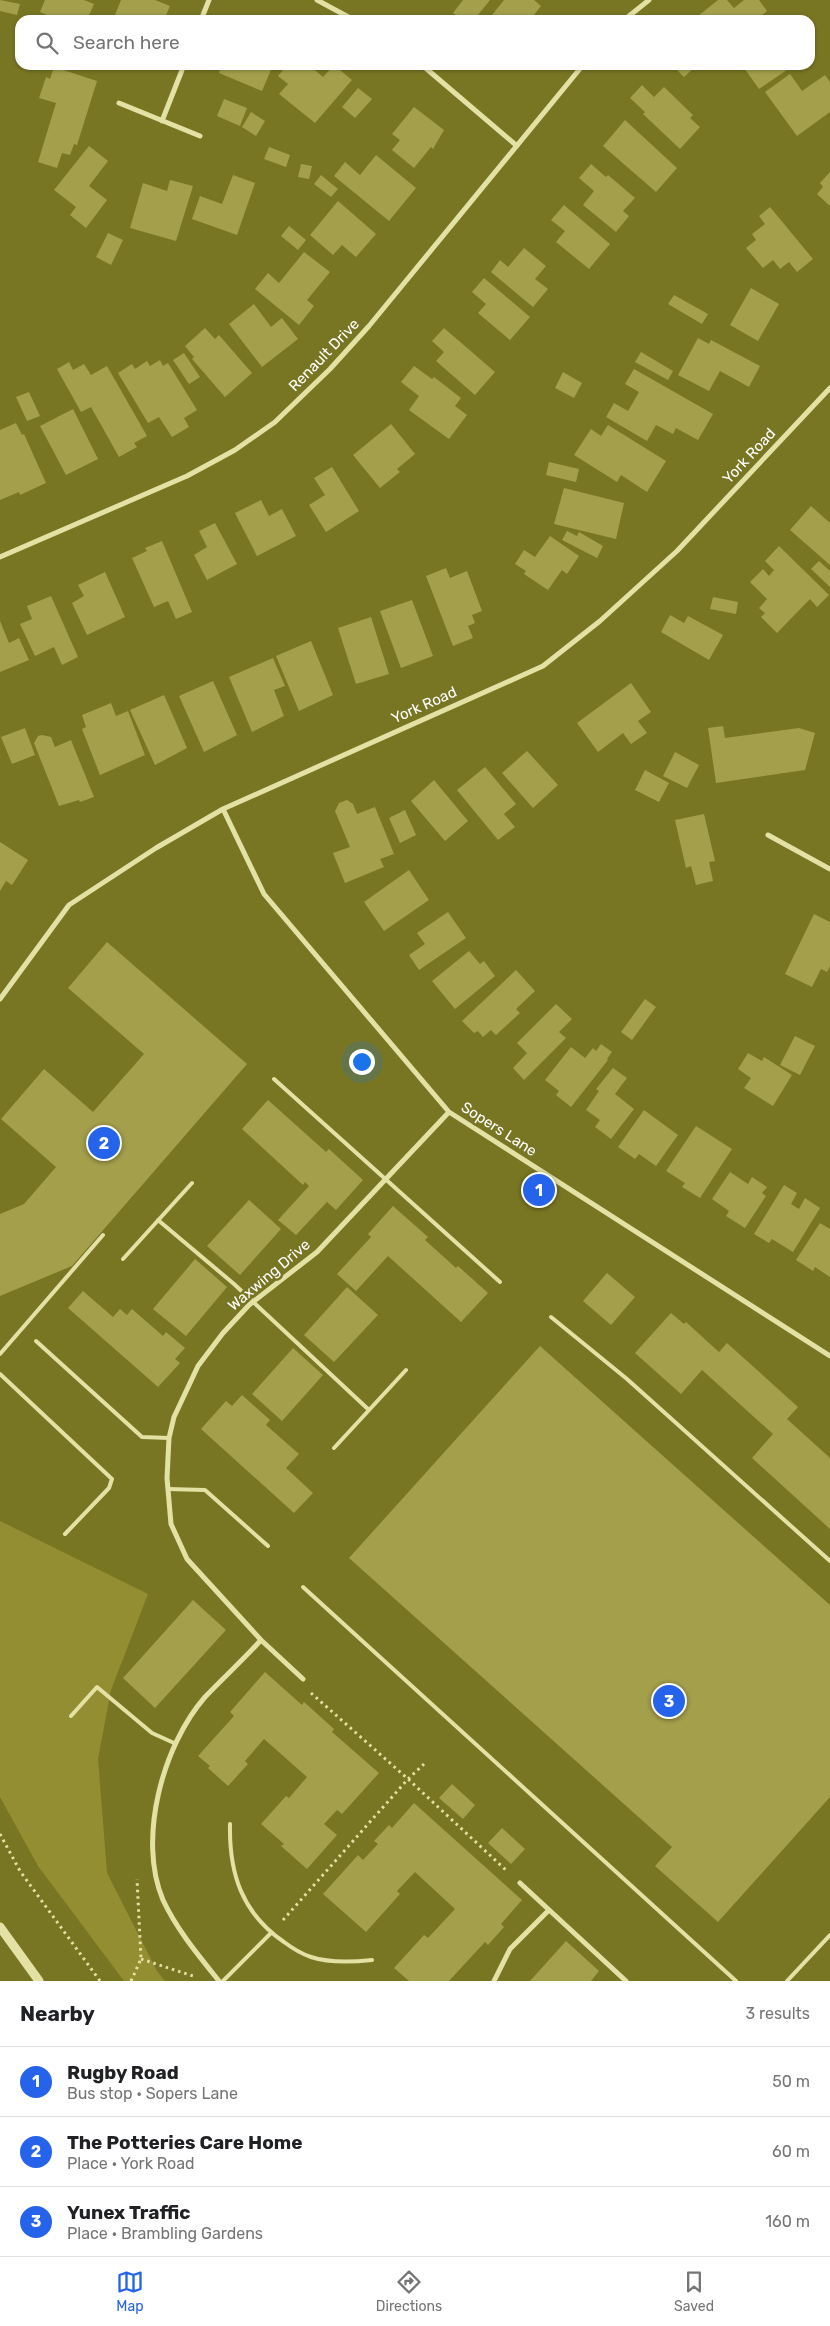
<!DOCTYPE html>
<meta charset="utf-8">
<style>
body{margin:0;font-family:Rubik,sans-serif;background:#f6f6f6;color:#202124}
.you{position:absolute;left:361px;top:1061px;width:18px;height:18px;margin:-12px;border:4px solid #fff;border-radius:50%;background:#1a73e8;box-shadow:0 0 0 8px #1a73e833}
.badge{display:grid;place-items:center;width:32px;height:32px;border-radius:50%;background:#2563eb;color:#fff;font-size:16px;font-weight:700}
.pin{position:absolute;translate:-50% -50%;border:2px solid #fff;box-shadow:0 1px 5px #0006}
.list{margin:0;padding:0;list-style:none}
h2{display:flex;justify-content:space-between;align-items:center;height:65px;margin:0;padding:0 20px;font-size:21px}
h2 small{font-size:16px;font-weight:400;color:#757577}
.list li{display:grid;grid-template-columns:32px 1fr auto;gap:15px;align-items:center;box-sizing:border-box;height:70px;padding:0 20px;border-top:1px solid #e0e0e0}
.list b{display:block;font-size:19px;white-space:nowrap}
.list p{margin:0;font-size:16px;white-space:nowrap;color:#757577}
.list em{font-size:16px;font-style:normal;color:#757577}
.icon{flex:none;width:28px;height:28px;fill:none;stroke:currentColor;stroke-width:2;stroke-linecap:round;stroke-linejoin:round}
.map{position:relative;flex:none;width:830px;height:1981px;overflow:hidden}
.search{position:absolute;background:#fff;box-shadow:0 1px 4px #0004;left:15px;right:15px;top:15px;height:55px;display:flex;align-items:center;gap:12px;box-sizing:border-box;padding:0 18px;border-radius:15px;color:#757577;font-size:19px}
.sheet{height:275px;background:#fff}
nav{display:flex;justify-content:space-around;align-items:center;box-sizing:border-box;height:70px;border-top:1px solid #e0e0e0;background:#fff;font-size:14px;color:#757577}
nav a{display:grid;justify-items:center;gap:2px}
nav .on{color:#2563eb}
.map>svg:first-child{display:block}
</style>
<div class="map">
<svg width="830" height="1981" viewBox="0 0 830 1981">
<rect width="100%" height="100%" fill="#797623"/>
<path fill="#938e31" d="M0,1521L148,1594L111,1690L98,1759L107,1873L157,1971L165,1981H124L38,1866L0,1797Z"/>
<path fill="#a39f4b" d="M0,0L20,4L17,15L0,11Z
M45,0H84L94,4L87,20H59L40,12Z
M121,0H155L170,6L164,20H113Z
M463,0H490L474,20H462L453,13Z
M504,0H534L541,6L530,20H488Z
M718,0H727L734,8L744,0H759L767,11L756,20H693Z
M222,65H273L262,91L219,73Z
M287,65H309L323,77L334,65L352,80L315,123L279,94L288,84L278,76Z
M672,65H697L684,77Z
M742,65H794L759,89Z
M54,67L97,81L77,145L74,144L70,155L62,153L57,168L38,162L56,103L39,98L46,77L50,79Z
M790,74L802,91L825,75L830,82V112L797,136L765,92Z
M642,85L654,97L664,87L693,115L690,118L700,127L680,149L643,114L645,112L630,98Z
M358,88L372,99L355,118L342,107Z
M224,99L247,108L240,126L217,116Z
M414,107L444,130L433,149L431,147L414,168L392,150L400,140L392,134Z
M251,112L265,121L256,136L242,127Z
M625,120L677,168L656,192L603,146Z
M89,146L108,161L89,186L107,200L86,228L70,215L76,207L54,190Z
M269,147L290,155L286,167L264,159Z
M376,155L416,188L389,221L334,176L345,162L360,175Z
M301,164L312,166L309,179L298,177Z
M591,164L606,177L608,175L635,198L623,211L629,216L616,232L583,205L594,191L579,178Z
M830,172V206L817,194L823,187L820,183Z
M233,175L255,183L237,235L192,219L200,196L222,204Z
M321,175L338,189L331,197L314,184Z
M170,180L193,186L176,241L130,228L143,183L167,191Z
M338,201L376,234L356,257L342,245L333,255L310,235Z
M564,205L610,244L589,269L556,242L565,231L551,220Z
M770,207L813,259L797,272L789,262L780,269L773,260L763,268L746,248L756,240L752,234L765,224L759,216Z
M289,226L306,240L298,250L281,236Z
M108,233L123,240L111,265L96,257Z
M524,248L546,266L535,279L548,289L533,307L491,272L500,260L508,267Z
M304,252L330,272L307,300L314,306L299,325L255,289L268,273L279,283Z
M484,278L530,317L510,340L478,313L486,304L472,292Z
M751,288L779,304L758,341L730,325Z
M674,295L708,314L702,324L668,304Z
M254,304L271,327L282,318L298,339L262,367L229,324Z
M205,328L215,339L219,335L252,373L225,397L192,359L194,357L185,346Z
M444,328L495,372L475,395L436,361L444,352L432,341Z
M698,338L709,344L711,340L760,366L749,387L720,371L709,391L678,375Z
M641,352L673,371L668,380L635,362Z
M184,353L200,377L189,384L173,360Z
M160,360L163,366L168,363L197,410L184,418L189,427L172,437L159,417L148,423L118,373L132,364L135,369L147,361L150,366Z
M69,362L73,370L84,364L91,375L107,366L147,436L134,443L137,447L119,457L91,407L81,412L57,369Z
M414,366L432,379L434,377L461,398L455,406L467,415L449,439L409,410L419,396L401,382Z
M634,369L713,414L698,440L676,428L673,434L656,425L647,441L606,417L614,403L628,411L639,392L625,384Z
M563,372L582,383L574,398L555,388Z
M29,392L40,416L27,421L16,397Z
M73,409L98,459L66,475L40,426Z
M16,423L22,435L24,434L46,483L20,495L19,492L0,500V430Z
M391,424L415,454L397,469L400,472L380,488L353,455Z
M608,425L666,461L647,492L621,475L617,482L574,455L591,429L601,436Z
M549,462L579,469L576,482L546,475Z
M332,467L359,511L326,532L309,505L325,495L314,478Z
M564,488L624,503L616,539L554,524Z
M261,500L269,516L282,509L296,536L257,556L235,513Z
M811,506L830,523V565L790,530Z
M215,523L237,564L207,580L194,555L207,547L199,531Z
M567,531L577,536L579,532L603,546L597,558L562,540Z
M550,536L579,556L567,574L562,570L548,590L524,574L526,571L515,564L524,550L535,557Z
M162,541L192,612L176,619L168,601L154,607L132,558L147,551L145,548Z
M779,546L829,595L817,607L810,599L777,633L761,617L765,613L759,608L767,599L750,582L763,569L769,576L774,570L765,561Z
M819,561L830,571V587L811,569Z
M446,568L450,578L467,571L482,611L472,615L475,623L468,626L473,638L453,646L426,576Z
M105,572L125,617L87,635L72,603L84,596L78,585Z
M51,596L78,657L62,665L54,647L35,656L20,624L32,619L27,606Z
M713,597L738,602L736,614L710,609Z
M412,600L433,656L401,668L380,611Z
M670,615L684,623L688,616L723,635L709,660L661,632Z
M371,617L389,674L356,684L338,628Z
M0,621L9,643L19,638L29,660L0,672Z
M311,641L333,695L299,711L276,656Z
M273,658L285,686L274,690L284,716L252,732L229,677Z
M213,681L237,735L204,752L179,696Z
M631,683L651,712L638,721L647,733L631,744L623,733L598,752L577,723Z
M164,695L187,748L155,765L130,710Z
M111,703L116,716L128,711L145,755L100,775L82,729L86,727L82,715Z
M723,726L725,738L799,728L815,733L805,770L716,783L708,728Z
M25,728L35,755L12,764L1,737Z
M42,735L51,737L55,747L71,740L94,797L80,802L79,800L59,806L34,743L38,736Z
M527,751L558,785L533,808L502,773Z
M675,752L699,765L687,788L663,776Z
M485,767L516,804L504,814L515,827L498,840L457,790Z
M645,770L669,783L659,802L635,790Z
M434,780L468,821L445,841L411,801Z
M347,800L353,804L357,814L375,807L394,854L380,859L384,867L345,883L333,853L350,847L335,811L339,803Z
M405,810L416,835L400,843L389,818Z
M704,814L715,861L709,862L713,881L696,885L691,866L686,868L675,820Z
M0,842L28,860L12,885L6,881L0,891Z
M409,870L429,900L384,931L364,902Z
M448,912L466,938L419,970L409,955L425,944L417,933Z
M814,914L830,922V966L827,972L821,969L812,987L785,974Z
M107,942L247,1064L72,1266L0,1296V1214L24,1204L56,1167L1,1119L44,1069L93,1112L144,1054L68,988Z
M469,951L480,964L484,961L495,976L455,1009L432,981Z
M516,970L535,991L516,1009L520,1013L496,1035L491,1030L483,1037L478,1031L474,1033L462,1021Z
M645,999L656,1007L632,1040L621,1032Z
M556,1004L572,1019L559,1032L566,1038L524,1080L513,1068L527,1053L517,1043Z
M795,1036L815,1046L800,1075L780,1065Z
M601,1044L612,1052L607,1059L608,1060L571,1107L556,1095L559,1091L545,1080L571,1047L585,1058L593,1048L596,1051Z
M748,1053L762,1061L764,1057L792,1075L773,1106L744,1088L751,1078L738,1069Z
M613,1068L627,1078L615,1094L634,1109L611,1139L595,1127L600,1120L586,1110L599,1091L596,1089Z
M268,1100L326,1152L329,1149L363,1180L336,1210L327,1202L296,1235L278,1220L309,1186L305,1182L303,1185L242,1129Z
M644,1110L678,1135L656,1166L639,1154L635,1159L618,1147Z
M696,1126L732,1149L700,1198L682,1187L685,1183L666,1171Z
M730,1172L748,1184L752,1177L767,1187L762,1193L766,1196L745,1228L726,1216L729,1211L712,1199Z
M784,1185L797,1193L791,1204L799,1209L805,1198L820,1208L793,1252L772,1239L769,1243L754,1234Z
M249,1200L281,1229L240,1275L207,1246Z
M393,1206L428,1237L425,1240L456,1268L458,1266L488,1293L461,1322L388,1256L356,1291L337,1274L371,1237L368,1234Z
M820,1223L830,1229V1277L815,1267L813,1271L796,1260Z
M195,1259L227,1287L186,1336L153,1309Z
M607,1273L635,1297L611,1325L583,1301Z
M347,1287L378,1315L334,1362L304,1335Z
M83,1291L113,1317L120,1309L127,1315L132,1309L163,1336L166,1332L185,1348L175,1359L180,1363L158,1387L68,1308Z
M671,1313L684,1324L686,1322L719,1352L727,1343L798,1407L787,1419L830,1458V1529L752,1458L773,1434L702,1370L681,1394L635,1353Z
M540,1346L830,1605V1797L718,1922L655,1866L672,1847L349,1558Z
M293,1348L323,1375L282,1421L252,1394Z
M242,1395L270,1420L266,1425L299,1454L286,1468L313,1493L294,1513L201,1429L226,1401L232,1406Z
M193,1600L226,1630L155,1708L123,1678Z
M265,1672L302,1705L304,1702L334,1729L332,1732L379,1773L342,1814L337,1810L324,1824L337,1835L307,1869L281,1846L284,1844L261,1824L286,1796L289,1798L307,1777L264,1739L245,1761L248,1764L228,1786L208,1768L210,1766L198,1756L234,1716L230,1712Z
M452,1784L475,1805L463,1819L439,1798Z
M414,1803L522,1900L501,1924L504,1927L488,1945L485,1942L449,1981H409L394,1968L424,1935L428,1938L455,1909L415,1872L397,1891L400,1894L366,1932L323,1894L358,1855L363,1860L378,1844L374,1841L389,1825L392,1828Z
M502,1828L525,1849L511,1864L488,1843Z
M566,1941L599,1971L591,1981H530Z"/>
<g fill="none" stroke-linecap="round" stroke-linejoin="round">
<path stroke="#e4e1a5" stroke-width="3" stroke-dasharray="2.5 4" stroke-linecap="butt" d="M311,1693L408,1779L508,1872
M0,1834L20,1871L100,1981
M283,1920L408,1779L424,1764
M141,1959L193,1976
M131,1981L141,1959L137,1879"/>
<path stroke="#e4e1a5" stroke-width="4" d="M274,1079L500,1282
M158,1220L234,1284L369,1410
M123,1259L192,1183
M551,1317L627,1379L830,1561
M36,1341L142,1437L169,1438
M0,1354L103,1235
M0,1374L112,1479L109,1488L65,1534
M334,1448L406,1370
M168,1489L205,1490L268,1546
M303,1587L736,1981
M71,1716L97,1687L152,1733L174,1743
M230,1824C229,1874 242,1913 284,1942C292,1948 302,1954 311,1957C329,1963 353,1962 372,1960
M223,1981L271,1933
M787,1981L830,1935"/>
<path stroke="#e4e1a5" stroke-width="5" d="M317,0L354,20
M201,20L209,0
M624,20L649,0
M422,65L517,146
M119,103L200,136
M162,121L184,65
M0,557L187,476L235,450L275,422L330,369L369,326L583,65
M223,809L264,894L449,1112L830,1356
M768,835L830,869
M0,999L69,905L156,848L223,809L543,666L600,621L677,551L830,388
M303,1679L261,1640L187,1559L171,1524L167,1478L169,1438L174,1417L198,1366L223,1333L249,1305L317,1252L449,1112
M520,1883L626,1981
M219,1981C199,1956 177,1930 163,1900C137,1839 163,1745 205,1697C223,1678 243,1660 261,1640
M494,1981L510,1949L548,1911"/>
<path stroke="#e4e1a5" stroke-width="9" d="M0,1927L39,1981"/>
</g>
<g text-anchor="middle" stroke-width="5" stroke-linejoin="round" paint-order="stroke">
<g font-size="15" fill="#fff" stroke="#797623">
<text transform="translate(324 355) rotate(-46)" y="5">Renault Drive</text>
<text transform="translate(749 456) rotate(-47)" y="5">York Road</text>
<text transform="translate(424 705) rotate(-24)" y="5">York Road</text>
<text transform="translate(499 1129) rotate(33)" y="5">Sopers Lane</text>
<text transform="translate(269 1275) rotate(-40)" y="5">Waxwing Drive</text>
</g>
</g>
</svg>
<div class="you"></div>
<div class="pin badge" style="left:539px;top:1190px">1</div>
<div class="pin badge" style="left:104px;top:1143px">2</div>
<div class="pin badge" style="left:669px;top:1701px">3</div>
<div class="search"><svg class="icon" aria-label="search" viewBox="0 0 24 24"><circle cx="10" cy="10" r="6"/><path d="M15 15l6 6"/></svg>Search here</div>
</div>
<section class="sheet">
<h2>Nearby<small>3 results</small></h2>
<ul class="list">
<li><span class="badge">1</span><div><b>Rugby Road</b><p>Bus stop · Sopers Lane</p></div><em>50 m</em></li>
<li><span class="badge">2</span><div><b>The Potteries Care Home</b><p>Place · York Road</p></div><em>60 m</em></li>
<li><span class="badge">3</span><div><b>Yunex Traffic</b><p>Place · Brambling Gardens</p></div><em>160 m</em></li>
</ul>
</section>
<nav>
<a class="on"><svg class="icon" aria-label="map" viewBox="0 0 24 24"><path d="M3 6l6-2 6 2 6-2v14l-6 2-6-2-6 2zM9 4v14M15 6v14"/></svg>Map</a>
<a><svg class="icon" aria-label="directions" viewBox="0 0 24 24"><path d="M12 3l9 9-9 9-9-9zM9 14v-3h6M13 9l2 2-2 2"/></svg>Directions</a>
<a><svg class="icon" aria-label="saved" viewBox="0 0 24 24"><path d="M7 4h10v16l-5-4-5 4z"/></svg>Saved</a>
</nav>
